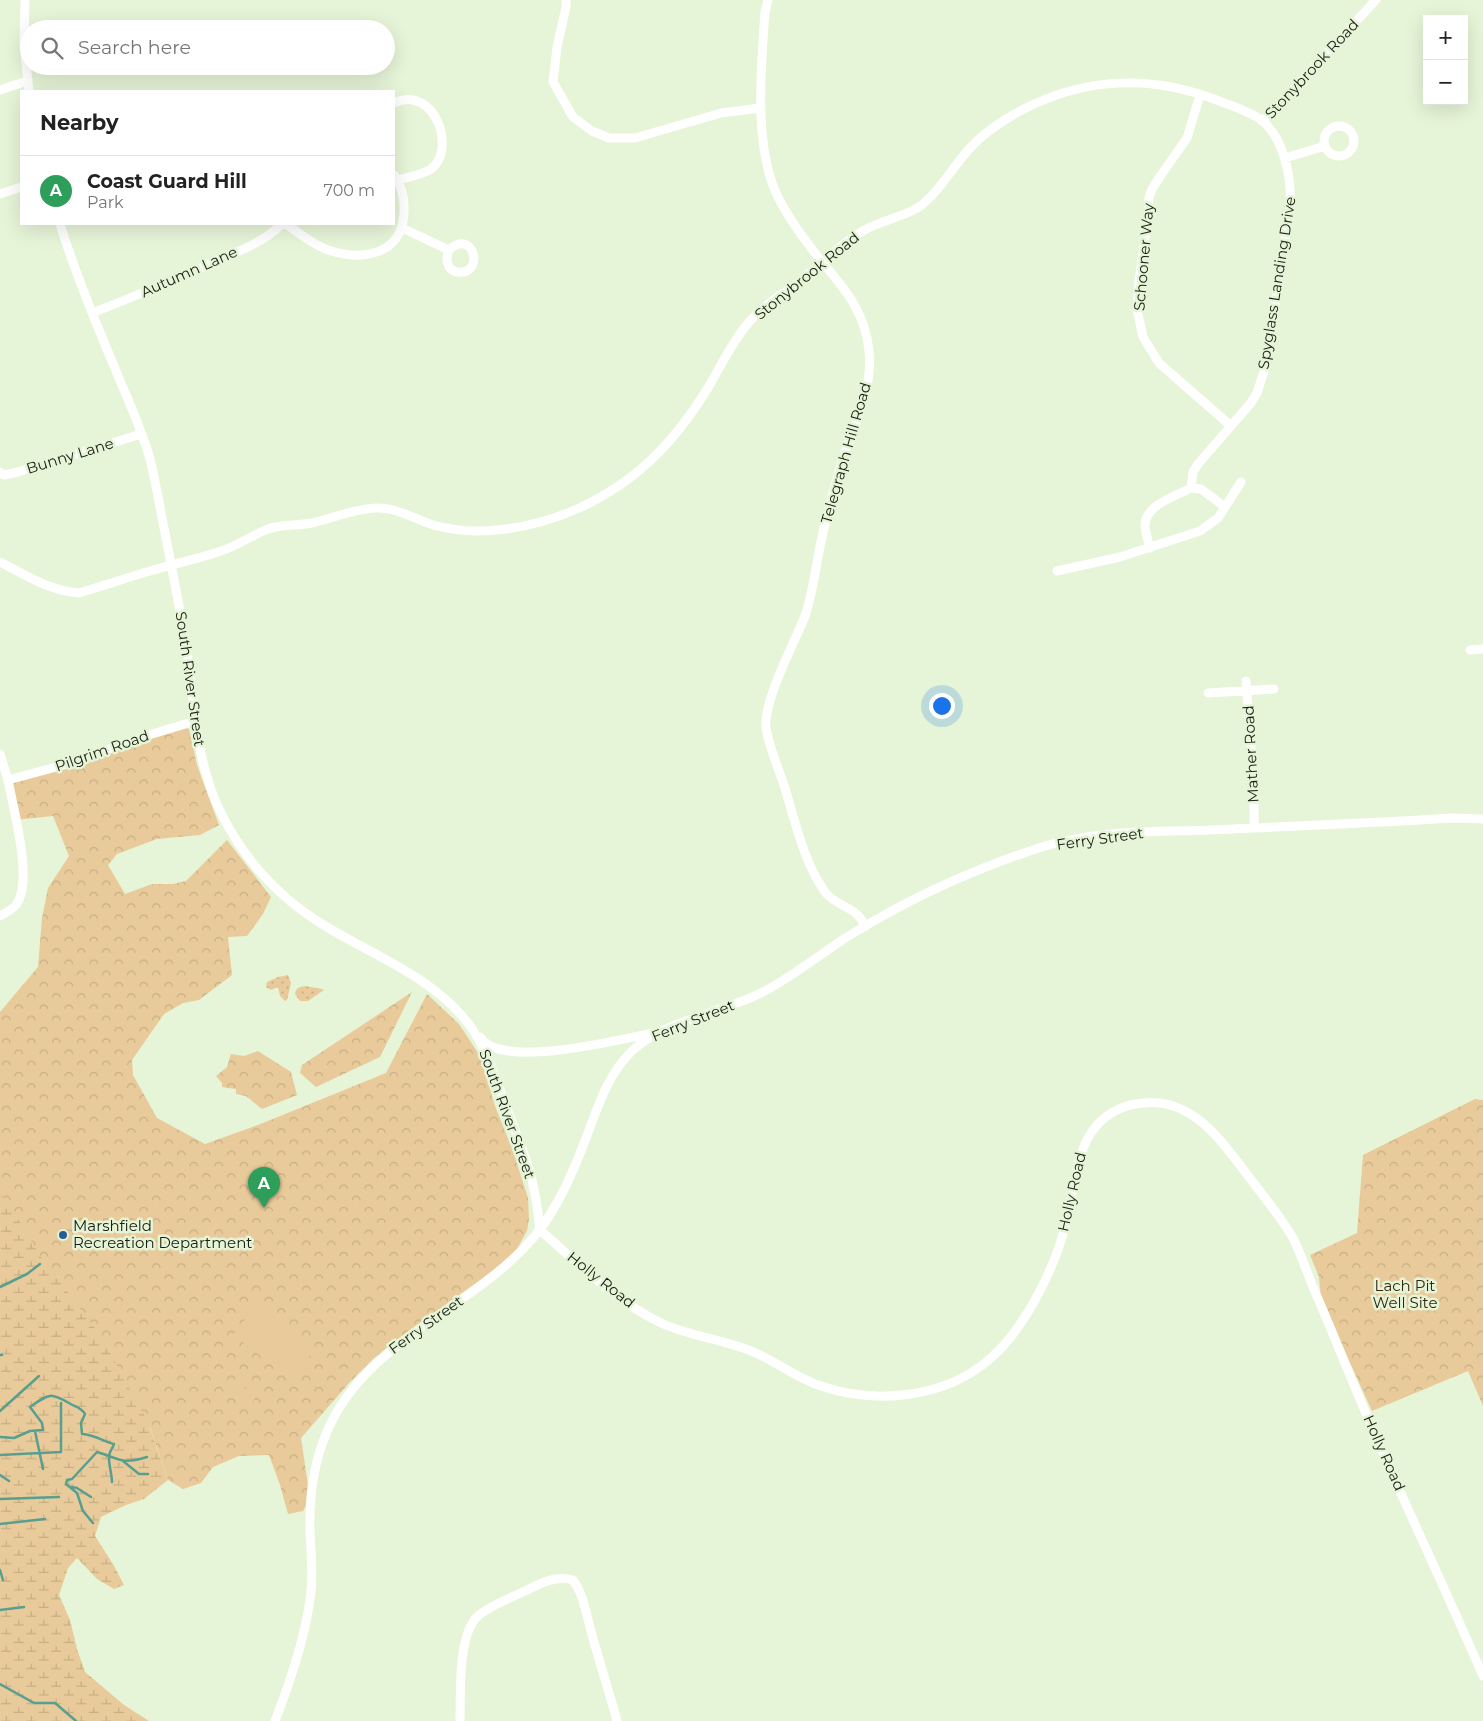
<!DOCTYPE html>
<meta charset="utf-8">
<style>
body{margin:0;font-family:Montserrat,sans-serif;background:#f6f6f6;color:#222}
.controls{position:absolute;right:15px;top:15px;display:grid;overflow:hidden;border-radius:0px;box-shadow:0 5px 20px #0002}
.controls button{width:45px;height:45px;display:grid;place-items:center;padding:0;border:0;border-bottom:1px solid #e0e0e0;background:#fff;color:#222;font:25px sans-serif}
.you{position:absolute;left:941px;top:705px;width:18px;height:18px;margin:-12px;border:4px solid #fff;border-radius:50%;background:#1a73e8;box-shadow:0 0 0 8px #1a73e833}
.badge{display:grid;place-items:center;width:32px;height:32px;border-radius:50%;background:#265d95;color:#fff;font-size:16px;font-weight:700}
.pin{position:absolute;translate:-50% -41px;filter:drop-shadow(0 1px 2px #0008)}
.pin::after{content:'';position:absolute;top:26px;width:18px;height:15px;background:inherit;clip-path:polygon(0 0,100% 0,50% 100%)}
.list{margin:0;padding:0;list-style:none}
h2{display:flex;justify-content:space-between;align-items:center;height:65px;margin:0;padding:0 20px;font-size:21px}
h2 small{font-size:16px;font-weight:400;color:#767676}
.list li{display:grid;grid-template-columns:32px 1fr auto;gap:15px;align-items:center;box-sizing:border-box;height:70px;padding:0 20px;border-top:1px solid #e0e0e0}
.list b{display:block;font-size:19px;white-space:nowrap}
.list p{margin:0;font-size:16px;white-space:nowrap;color:#767676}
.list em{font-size:16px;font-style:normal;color:#767676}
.icon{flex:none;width:28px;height:28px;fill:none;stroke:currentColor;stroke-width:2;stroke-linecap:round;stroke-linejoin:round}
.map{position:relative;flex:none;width:1483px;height:1721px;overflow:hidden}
.search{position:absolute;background:#fff;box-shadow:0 5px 20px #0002;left:20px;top:20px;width:375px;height:55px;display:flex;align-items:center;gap:12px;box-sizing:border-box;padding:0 18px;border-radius:28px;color:#767676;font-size:19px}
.panel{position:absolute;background:#fff;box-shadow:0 5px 20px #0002;left:20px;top:90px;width:375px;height:135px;border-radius:0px}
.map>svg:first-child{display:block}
</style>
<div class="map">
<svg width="1483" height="1721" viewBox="0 0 1483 1721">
<defs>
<pattern id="grass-dots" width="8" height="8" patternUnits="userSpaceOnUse" patternTransform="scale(1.25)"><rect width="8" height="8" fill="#e9cb9b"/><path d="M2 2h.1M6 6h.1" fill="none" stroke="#c7ae84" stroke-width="1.8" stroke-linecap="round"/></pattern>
<pattern id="forest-crowns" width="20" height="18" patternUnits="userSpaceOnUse" patternTransform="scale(1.25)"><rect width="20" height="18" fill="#e9cb9b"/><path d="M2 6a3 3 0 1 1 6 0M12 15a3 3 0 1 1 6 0" fill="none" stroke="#c7ae84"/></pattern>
<pattern id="wetland-marsh" width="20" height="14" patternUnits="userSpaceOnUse" patternTransform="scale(1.25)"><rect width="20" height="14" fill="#e9cb9b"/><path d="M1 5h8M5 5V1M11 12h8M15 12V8" fill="none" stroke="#c7ae84"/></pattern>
</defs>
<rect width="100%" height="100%" fill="#e6f4d7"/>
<path fill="url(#grass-dots)" d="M288,975L291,983L287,1000L285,1001L280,996L278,987L271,990L266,987L267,982L278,977Z
M305,986L322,989L324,990L308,1001H300L295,994C296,988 299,987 305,986Z"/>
<path fill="url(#forest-crowns)" d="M180,725L189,729L197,765L219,825L200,835L157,839L117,854L108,865L125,894L152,884H173L186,881L227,840L271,897L263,914L247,936L228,937L232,975L199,1000L183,1003L164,1014L132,1060L133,1075L157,1118L205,1144L258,1125L386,1073L427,994L459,1024L480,1056L495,1106L513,1151L528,1198L529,1219L527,1231L514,1254L504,1263L395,1341L373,1359L350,1382L301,1438L310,1499L303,1511L288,1514L280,1485L269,1455L239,1456L213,1467L201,1483L183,1489L168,1480L150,1427L0,1396V1012L38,967L42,918L48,888L69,856L53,816L15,820L8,780Z
M412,992L380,1057L316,1087L300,1073L302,1065Z
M258,1051L291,1072L297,1095L262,1109L246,1096L236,1094V1089L222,1087V1083L216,1076L227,1067L231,1054L244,1056Z
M1475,1099L1483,1100V1406L1468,1371L1372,1411L1321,1300L1319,1277L1310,1255L1357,1233L1363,1155Z"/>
<path fill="url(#wetland-marsh)" d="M0,1194L10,1206L42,1258L100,1335L148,1422L168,1480L144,1499L126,1505L101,1517L95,1536L113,1564L124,1585L114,1589L97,1579L77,1558L68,1568L59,1595L70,1620L77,1649L85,1672L124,1705L149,1721H0Z"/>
<path fill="#e9cb9b" d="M257,1304L315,1349L292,1380L233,1335Z
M238,1375L248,1382L237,1401L226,1394Z
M249,1383L260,1390L249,1408L238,1401Z"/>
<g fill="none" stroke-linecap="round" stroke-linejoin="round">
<path stroke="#599f8f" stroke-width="2.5" d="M0,1287L27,1274L40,1264
M0,1355H2
M0,1411L39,1376
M35,1431L43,1469
M0,1437L14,1438L30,1431L43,1430L42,1423L30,1407C49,1394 49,1392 69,1403C75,1407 81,1407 85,1414L81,1423L82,1434C95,1435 103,1441 114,1444C113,1448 109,1452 109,1456C108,1460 112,1476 112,1482
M0,1455L61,1452V1403
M123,1461L139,1474H148
M0,1475L9,1481
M72,1487L77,1488L91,1497
M0,1499L59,1497
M93,1523L83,1511L77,1493L66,1484L67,1480L72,1479L97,1452C121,1459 120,1465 147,1457
M0,1524L45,1519
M0,1570L3,1580
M0,1610L24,1607
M0,1684L34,1703H55L76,1721"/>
<path stroke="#fff" stroke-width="9" d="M25,0L24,45L29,91
M566,0V7L557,47L553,82L573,117L592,131L609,138H635L721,113L760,108
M768,0L765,12C761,68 753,149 779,199C789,219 804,239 818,257C843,287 865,310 869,351C873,393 854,423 842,461C836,482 830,503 825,524C817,554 815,586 805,616C794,644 763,701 766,728C769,747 778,767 784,785C795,820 803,861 825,892C836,907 859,907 865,927
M0,90L27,81
M1200,95L1187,138L1161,175L1152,189L1149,198L1147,223L1139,281L1137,309L1143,337L1159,363L1231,426
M394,103C435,84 457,150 431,169C422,175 408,177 398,180
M1263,121L1376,0
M1324 141a15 15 0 1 1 30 0a15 15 0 1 1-30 0Z
M1285,158L1325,146
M0,194L21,187
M60,224C75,272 94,319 114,366C126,396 141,427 150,459C156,483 160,508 165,533C173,575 182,617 188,660C195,712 197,765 221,813C245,861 281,900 327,927C373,955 427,975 463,1017C482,1038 492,1069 502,1095C511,1121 522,1146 530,1172C535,1191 538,1210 540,1230C578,1263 614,1300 659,1322C692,1338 728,1339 760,1355C781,1365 799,1379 821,1386C877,1405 947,1398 992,1357C1023,1330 1052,1273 1063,1234C1078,1185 1071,1117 1135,1104C1190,1093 1220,1139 1249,1177C1264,1197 1280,1216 1293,1238C1302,1256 1308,1276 1316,1294C1341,1352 1364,1411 1390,1469C1421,1538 1453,1607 1483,1676
M286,224C299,233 313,245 328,250C361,261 401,256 404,214C405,199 403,187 394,175
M402,228L449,250C445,259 447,271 458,272C486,275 473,227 449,250
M92,313C134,297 175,279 216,261C239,251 264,242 282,224
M0,472L4,475L18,472L141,434
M1191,488L1201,489L1225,507
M0,562C25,575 50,591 79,593C103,586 126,578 150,571C173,564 198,559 221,551C237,546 252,535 268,529C282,524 297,526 312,523C333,518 354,509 376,508C395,507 415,519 433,525C479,538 534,528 577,509C635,483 673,444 706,391C720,368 731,343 749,322C762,307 779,296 795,285C816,269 835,248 858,234C876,221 900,219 919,207C938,194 955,163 972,146C986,131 1002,121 1020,111C1085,77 1150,74 1219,101C1233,106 1248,111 1260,119C1284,136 1292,179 1290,207L1266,365L1257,393L1250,404L1198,464L1193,472L1191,488C1176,496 1145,505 1145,525C1145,532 1148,541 1150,548
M1057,571L1120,557L1200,531L1218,518L1241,482
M1470,650L1483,649
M1246,681L1254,791V828
M1208,693L1274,689
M0,754L8,780L75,762L139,738L195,721
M0,916C5,913 12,910 16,905C34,882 13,808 8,780
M480,1037C482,1040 485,1043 489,1045C523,1064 615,1040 654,1033
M275,1721C291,1680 306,1636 311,1592C313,1572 311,1553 310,1533C309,1500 313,1465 326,1434C362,1345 462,1313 525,1247C552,1219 569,1182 583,1146C596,1113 606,1075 633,1050C668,1019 722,1013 763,992C792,977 819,955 847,937C908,899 976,868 1045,846C1099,830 1156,832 1211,830C1292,826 1373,823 1454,818L1483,819
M460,1721C461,1694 457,1633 479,1615C492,1605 508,1599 523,1592C539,1584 555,1575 573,1580C584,1595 586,1614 591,1631C599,1661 609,1691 617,1721"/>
</g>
<circle fill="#265d95" stroke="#e6f4d7" stroke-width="2" cx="63" cy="1235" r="5"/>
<g text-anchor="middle" stroke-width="5" stroke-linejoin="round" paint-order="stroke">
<g font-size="15" fill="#181d12" stroke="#e6f4d7">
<text transform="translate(1312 69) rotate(-47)" y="5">Stonybrook Road</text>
<text transform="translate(1144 257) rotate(-85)" y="5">Schooner Way</text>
<text transform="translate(189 272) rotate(-24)" y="5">Autumn Lane</text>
<text transform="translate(807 276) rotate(-39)" y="5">Stonybrook Road</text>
<text transform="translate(1277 283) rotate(-81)" y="5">Spyglass Landing Drive</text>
<text transform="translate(846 453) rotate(-74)" y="5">Telegraph Hill Road</text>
<text transform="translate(70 456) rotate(-17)" y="5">Bunny Lane</text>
<text transform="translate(190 679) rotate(82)" y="5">South River Street</text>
<text transform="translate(102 751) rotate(-19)" y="5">Pilgrim Road</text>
<text transform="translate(1251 754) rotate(-93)" y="5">Mather Road</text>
<text transform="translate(1100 839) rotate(-8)" y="5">Ferry Street</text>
<text transform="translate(693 1021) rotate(-22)" y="5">Ferry Street</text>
<text transform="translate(507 1114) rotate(70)" y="5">South River Street</text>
<text transform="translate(1072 1192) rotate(-77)" y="5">Holly Road</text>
<text transform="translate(601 1280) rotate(38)" y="5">Holly Road</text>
<text transform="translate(426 1325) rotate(-36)" y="5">Ferry Street</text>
<text transform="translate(1384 1453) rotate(66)" y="5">Holly Road</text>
</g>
<g font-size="15" fill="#181d12" stroke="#e6f4d7" text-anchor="start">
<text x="73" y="1231">Marshfield<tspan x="73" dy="17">Recreation Department</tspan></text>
</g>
<g font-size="15" fill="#34260f" stroke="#e6f4d7">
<text x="1405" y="1291">Lach Pit<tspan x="1405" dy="17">Well Site</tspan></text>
</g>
</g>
</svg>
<div class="controls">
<button>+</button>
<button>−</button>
</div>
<div class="you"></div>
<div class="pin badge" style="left:264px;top:1208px;background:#2e9e5b">A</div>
<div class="search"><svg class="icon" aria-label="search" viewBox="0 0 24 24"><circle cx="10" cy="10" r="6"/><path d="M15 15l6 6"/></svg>Search here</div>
<section class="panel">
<h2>Nearby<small></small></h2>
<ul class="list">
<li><span class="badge" style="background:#2e9e5b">A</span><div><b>Coast Guard Hill</b><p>Park</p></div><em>700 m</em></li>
</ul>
</section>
</div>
